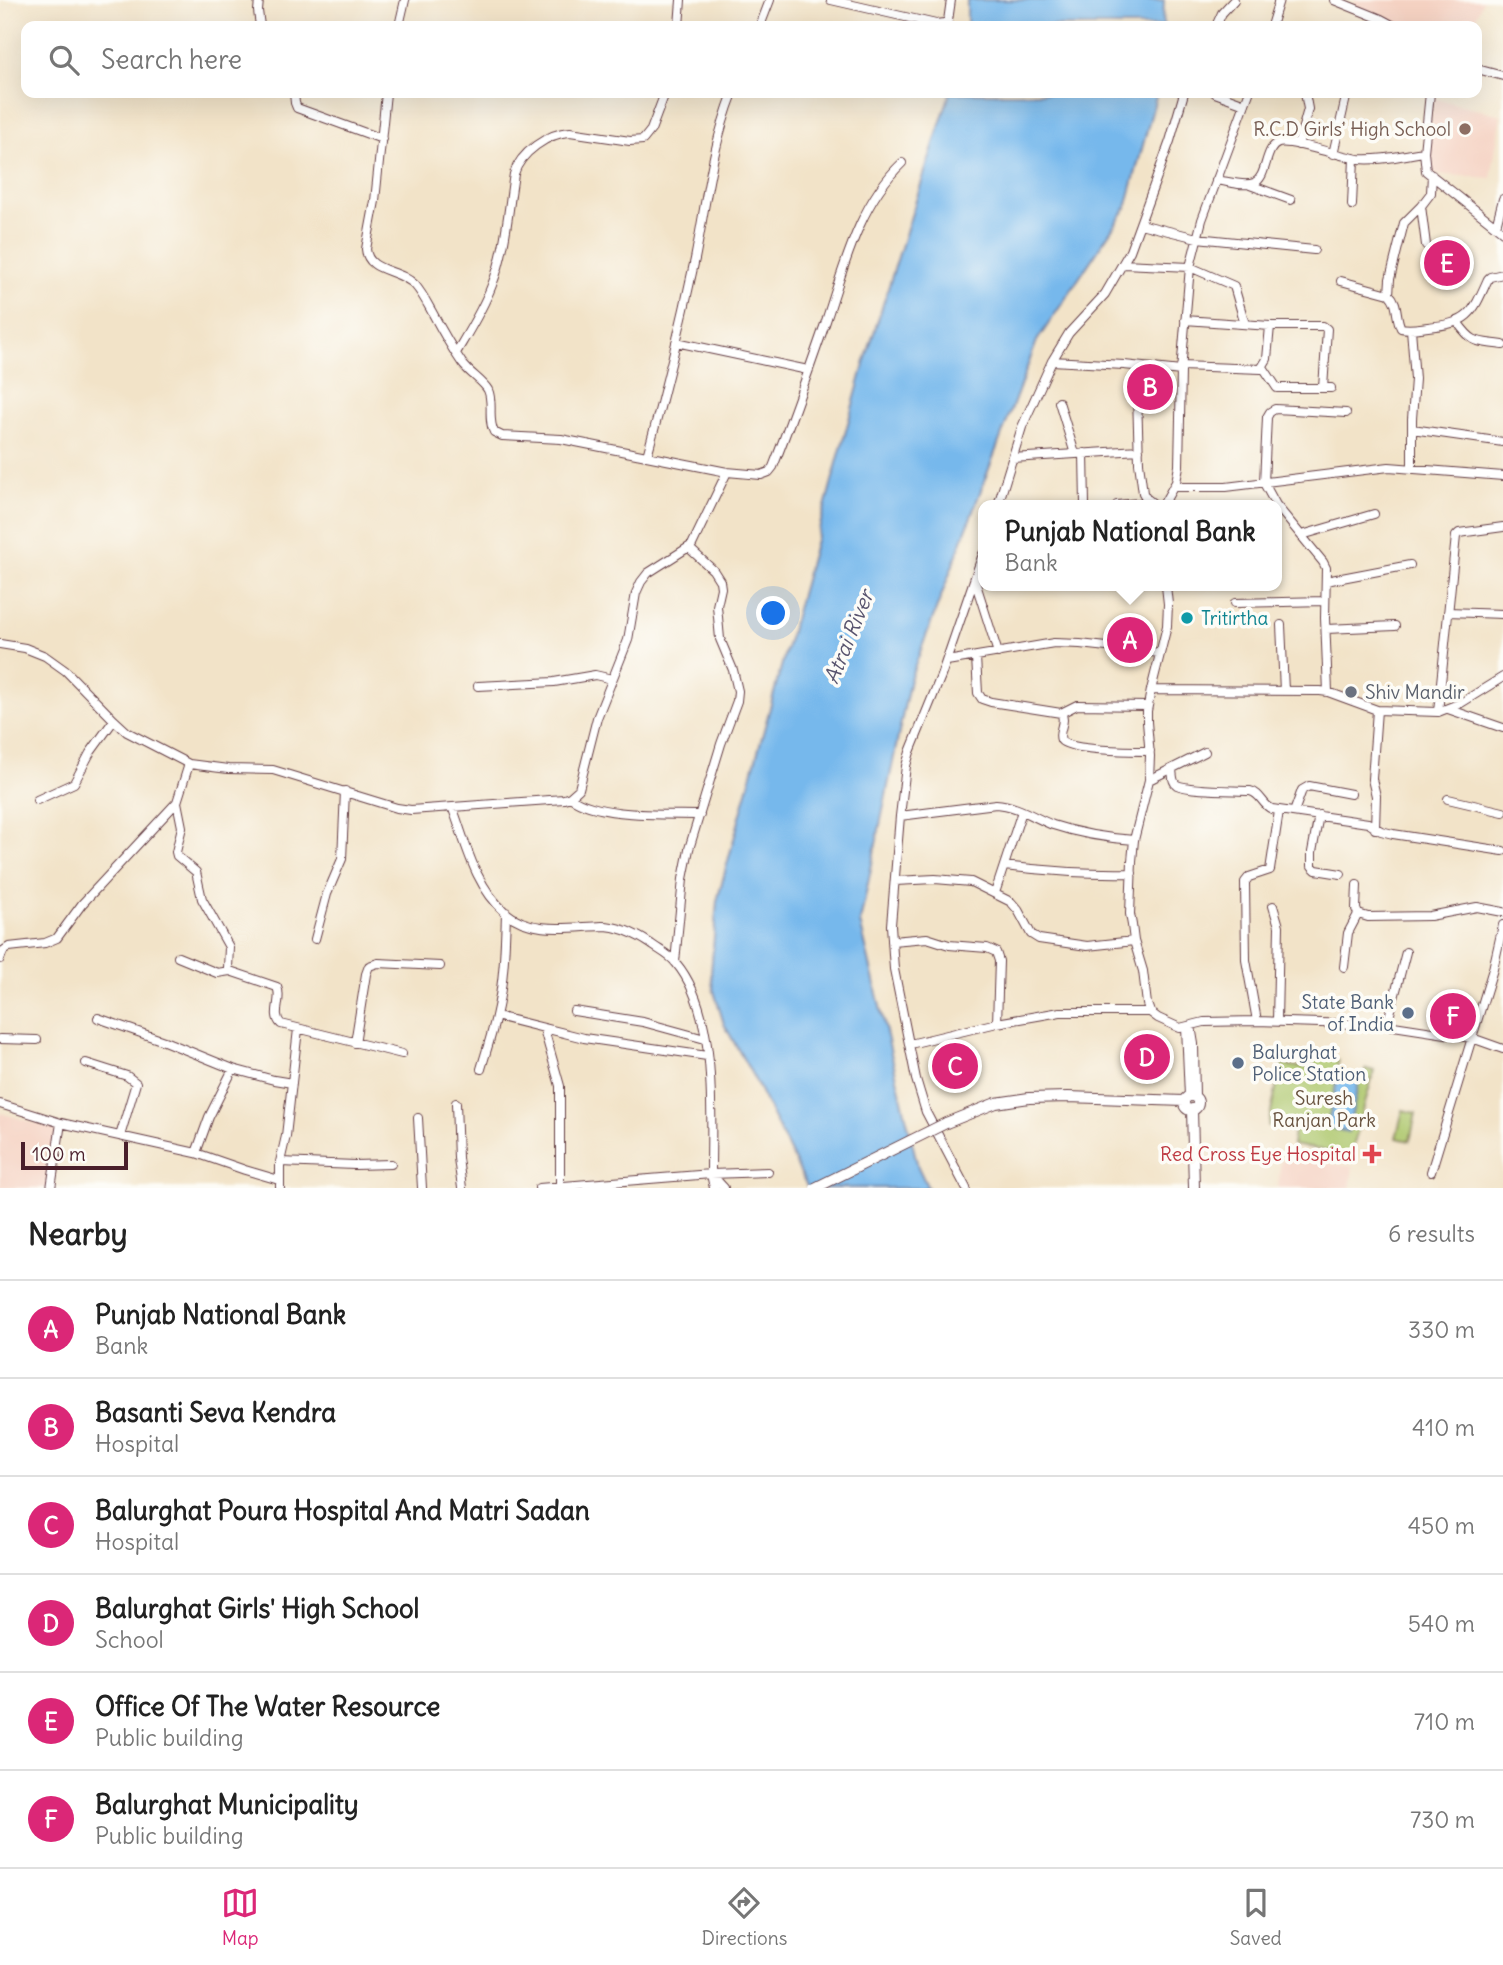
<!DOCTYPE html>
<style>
body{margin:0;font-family:Delius,sans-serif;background:#f6f6f6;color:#222}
.scale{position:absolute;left:21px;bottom:18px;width:107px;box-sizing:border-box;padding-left:7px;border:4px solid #4a1f2b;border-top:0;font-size:19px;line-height:24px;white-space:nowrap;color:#4a1f2b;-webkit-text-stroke:5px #fdfcf7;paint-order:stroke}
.you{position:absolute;left:774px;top:614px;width:24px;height:24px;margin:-18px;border:5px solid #fff;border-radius:50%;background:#1a73e8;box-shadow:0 0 0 10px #1a73e833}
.badge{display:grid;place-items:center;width:46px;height:46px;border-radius:50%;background:#db2777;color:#fff;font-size:23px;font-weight:700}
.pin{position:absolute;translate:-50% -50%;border:4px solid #fff;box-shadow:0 2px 7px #0006}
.popup{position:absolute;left:978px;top:500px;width:304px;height:91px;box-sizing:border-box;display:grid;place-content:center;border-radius:14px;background:#fff;filter:drop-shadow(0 2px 5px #0005);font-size:23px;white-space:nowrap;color:#767676}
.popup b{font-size:26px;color:#222}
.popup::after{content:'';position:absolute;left:50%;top:100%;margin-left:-14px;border:14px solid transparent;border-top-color:#fff}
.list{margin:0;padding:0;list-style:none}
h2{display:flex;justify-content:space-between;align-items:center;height:91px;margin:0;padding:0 28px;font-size:30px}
h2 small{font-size:23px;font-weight:400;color:#767676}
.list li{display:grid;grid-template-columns:46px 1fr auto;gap:21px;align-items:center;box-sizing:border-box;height:98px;padding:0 28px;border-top:2px solid #e0e0e0}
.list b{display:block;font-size:26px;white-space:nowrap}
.list p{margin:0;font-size:23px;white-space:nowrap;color:#767676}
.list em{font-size:23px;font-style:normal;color:#767676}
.icon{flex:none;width:38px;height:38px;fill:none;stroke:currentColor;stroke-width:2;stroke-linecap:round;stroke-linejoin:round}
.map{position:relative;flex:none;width:1503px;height:1188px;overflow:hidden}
.search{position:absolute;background:#fff;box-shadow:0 7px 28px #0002;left:21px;right:21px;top:21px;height:77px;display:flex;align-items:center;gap:18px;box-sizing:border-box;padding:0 24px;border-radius:14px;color:#767676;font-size:26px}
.sheet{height:679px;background:#fff}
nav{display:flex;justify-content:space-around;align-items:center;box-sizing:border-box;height:98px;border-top:2px solid #e0e0e0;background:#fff;font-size:19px;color:#767676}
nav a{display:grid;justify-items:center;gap:4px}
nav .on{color:#db2777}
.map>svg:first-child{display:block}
</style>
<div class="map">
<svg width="1503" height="1188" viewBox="0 0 1503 1188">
<rect width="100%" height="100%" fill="#fdfcf7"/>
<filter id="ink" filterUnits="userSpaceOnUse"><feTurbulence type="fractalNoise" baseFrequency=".0143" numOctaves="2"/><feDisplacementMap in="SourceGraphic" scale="14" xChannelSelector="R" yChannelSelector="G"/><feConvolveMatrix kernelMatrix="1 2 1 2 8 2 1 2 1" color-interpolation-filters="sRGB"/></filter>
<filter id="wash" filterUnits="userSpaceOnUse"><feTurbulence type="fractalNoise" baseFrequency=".00686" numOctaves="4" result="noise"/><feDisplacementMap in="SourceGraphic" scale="28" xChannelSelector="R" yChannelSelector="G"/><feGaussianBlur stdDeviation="1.57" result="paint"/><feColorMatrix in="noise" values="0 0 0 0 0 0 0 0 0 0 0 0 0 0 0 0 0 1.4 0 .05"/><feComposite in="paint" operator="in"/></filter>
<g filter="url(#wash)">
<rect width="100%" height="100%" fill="#f2e3c8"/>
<path fill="#f5d2c2" d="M1355,0H1483L1472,26H1391L1352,11Z
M1434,98L1501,115L1491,178L1434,174L1430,159L1431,117Z
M0,1113L56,1129L49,1188H0Z
M1281,1160H1308L1353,1167L1350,1188H1278Z"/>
<path fill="#afc86e" stroke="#7c744c" stroke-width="2" d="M1315,1056L1339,1060L1336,1071L1362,1077L1366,1069L1374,1071L1351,1155L1292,1145L1294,1131L1268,1126L1281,1065L1313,1068Z
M1403,1110L1416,1113L1410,1141L1396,1138Z"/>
<path fill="#76b8ec" stroke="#606c8c" stroke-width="2" d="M967,0H1164L1163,26H967Z
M950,93H1157L1126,208L1037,341L910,679L860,922L918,1167L928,1188H808L755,1080L724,1024L713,988L711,973L717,901L865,361Z
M1338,1076L1359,1081L1348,1132L1327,1127Z"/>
</g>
<g filter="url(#ink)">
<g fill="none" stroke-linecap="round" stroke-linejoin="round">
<defs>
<path id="minor" d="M259,0L258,11L260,26
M831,0L936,24L944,23L948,21L951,0
M1334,0L1381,19L1394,26
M399,26L405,0
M679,26L681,0
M760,26L770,0
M1216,26L1222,13L1234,0
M1271,26L1279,0
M1477,69L1503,76
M294,93L295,103L297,108L382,139
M386,93L375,201L366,249C368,273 399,268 415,285C422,293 427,303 432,312C441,329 451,347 462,363C470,374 483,381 488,390C494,403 487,419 494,432L502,436L561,439L727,472L761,475L769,472L773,467C792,419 809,370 826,321C844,267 859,204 902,163
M1215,93L1245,104
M1430,93L1424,152L1426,171L1503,232
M1298,145L1308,109L1305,93
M1333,154L1347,93
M1216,180C1226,181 1244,187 1254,183C1268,177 1264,147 1279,143C1290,139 1342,157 1359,159C1380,161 1403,155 1424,152
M1250,185L1291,200
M1352,205L1354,158
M1140,224L1197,238L1314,250
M1496,226L1503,199
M1426,245L1421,206L1431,193L1432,175
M1123,264L1190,267L1234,286L1245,324
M1341,281L1389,294C1399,303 1395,317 1401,328C1410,330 1419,328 1428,327C1469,323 1472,315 1488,279L1490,277L1503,274
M1389,294L1390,279L1404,223L1421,206
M1185,320L1270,326H1323L1327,329L1323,388
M1458,323C1474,345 1477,341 1503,345
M1411,329L1415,379L1412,419V469
M676,342L808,370
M456,353C469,331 483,309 492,285C506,250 508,211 514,174C520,153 548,133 570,132L630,141L643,140L651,130L665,93
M1052,361L1124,365L1181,371
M1181,366L1261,369L1267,359L1270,326
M1142,367L1137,395L1139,463L1143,493L1146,498L1155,505
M1263,367L1277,388H1331
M1059,402L1075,454
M1412,429L1503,442
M1084,453L1085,505
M647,456C665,391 681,325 695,259C706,203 712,146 733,93
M1012,458L1139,450
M1173,487H1226L1389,467L1503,476
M998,505L1022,427L1052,361L1069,333L1105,294L1130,251L1170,141L1184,93
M1117,505L1151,502
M1163,505L1176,482L1179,466L1181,371L1190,267L1202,220L1249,93
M1276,505L1264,483L1267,417L1270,412L1275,409L1346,413
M1277,506L1323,562L1326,568L1325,618L1328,692
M1302,535L1374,514
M975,581L998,653
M1326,581L1410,565
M1166,586L1168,604L1167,626L1151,690L1147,711V722L1150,756L1149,780L1134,840L1132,861L1130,914L1132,925L1134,941L1143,971L1147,1004L1150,1012L1158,1018L1180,1028L1204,1022L1257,1021L1387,1025L1472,1038L1503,1049
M1235,603L1325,601
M1448,612L1503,614
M1281,625L1284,691
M1326,629L1395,626
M0,644L25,648L45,656L66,671L114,720L127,732L189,764L228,769L273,770L397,808L411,810L564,799L570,797L579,789L597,718L628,640L636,593L641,582L648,573L692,545L727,472
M976,657L978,693L982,699L991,702L1061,713C1067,722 1057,731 1061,740C1066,751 1136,751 1150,751
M947,661L1054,643L1080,644L1160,653
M478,686L554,682L595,675L612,679
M1151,690L1320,691L1328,692L1377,710L1438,712L1461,703L1503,677
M1448,709L1503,728
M1438,712L1456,536L1459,533L1503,527
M1061,713L1077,705L1148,706
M1172,770C1173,775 1172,782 1177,785C1190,791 1234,790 1250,791C1261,793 1262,805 1272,809L1368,823L1381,831L1393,834L1503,851
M1149,780L1205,752
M570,797C599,818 665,814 700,815
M1448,799L1503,812
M37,800L74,783L90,753L114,720
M177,802L182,827L176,852L177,856L196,872L202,899L229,947L228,968L230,971L277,987C283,999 271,1014 281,1024L402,1054
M453,809C466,844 475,886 505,912C532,935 570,927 602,926C620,926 636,934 651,944C659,950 670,955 676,963C718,1013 711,1113 711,1174L714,1188
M1294,812L1302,790L1309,786L1351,794
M1319,815L1312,852V866L1316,870L1341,874
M900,816L996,804C1016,805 1035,818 1053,825C1080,834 1106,838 1134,840
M1375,829L1376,796L1372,779L1377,710
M1004,866C1047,871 1089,874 1132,873
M895,881L935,879L971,882L1011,902L1018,910L1031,934L1039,939L1087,946L1134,941
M1357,885L1356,909L1358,914L1368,917L1430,916L1477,907L1503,912
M995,893L1022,811
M1273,906L1279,926L1277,1021
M315,939L327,894L342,859L345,791
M892,941L927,938L949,945L987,948L996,952L999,961L997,1023
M178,957L217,973L230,971
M0,959L3,951L9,947L45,943L57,938L82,904L177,802L189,764
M675,962L683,879L689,849L721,744L737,701L738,691L733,670L720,639L717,606L721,588L720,581L713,570L689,548
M1344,967L1348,933L1358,914
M574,1011L643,1022L705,1039
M496,1016L584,1038L707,1056
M98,1018L164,1041L233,1069
M1257,1021L1246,960L1245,882L1249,877L1270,870L1279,811
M1387,1025L1406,952
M1191,1026L1194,1044L1195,1097
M1186,1027L1189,1096
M544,1029L560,1086V1185
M0,1039L37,1040
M355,1043L366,974L369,966L378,963L440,966
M910,1044L997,1023L1060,1012H1150
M86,1063L127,1076L136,1083L120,1136
M481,1069C486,1052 492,1034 496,1016C504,983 505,947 506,912
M456,1103L458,1158L462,1188
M0,1104L61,1123L196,1153L245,1170L279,1180
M418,1118L422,1188
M196,1153L209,1117L233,1069L274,1080L292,1083
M280,1162L355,1165L391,1164
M1431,1172L1493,969L1503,925
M711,1174L724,1188
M51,1188L61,1123
M280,1188V1162L286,1136L298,1029
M539,1188L711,1174L768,1172
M966,1188L926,1112L916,1079L894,969L891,925L900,816L906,766L910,752L941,676L983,554"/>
<path id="major" d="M1184 1103a7 7 0 1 1 14 0a7 7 0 1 1-14 0Z
M1192,1109L1194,1188
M946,1123L996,1103L1029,1098L1068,1097L1184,1101"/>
</defs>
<use href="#minor" stroke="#633c43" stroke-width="10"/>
<use href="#major" stroke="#633c43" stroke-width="12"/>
<use href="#minor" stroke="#fff" stroke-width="8"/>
<use href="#major" stroke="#fff" stroke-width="10"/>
<defs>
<path id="major-bridge" d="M815,1188L946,1123"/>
</defs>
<use href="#major-bridge" stroke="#633c43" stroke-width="12" stroke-linecap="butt"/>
<use href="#major-bridge" stroke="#fff" stroke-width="10"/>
</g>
</g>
<circle fill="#8d6e63" stroke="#fdfcf7" stroke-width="2.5" cx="1465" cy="129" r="7"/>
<circle fill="#0f9aa8" stroke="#fdfcf7" stroke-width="2.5" cx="1187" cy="618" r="7"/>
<circle fill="#6b7280" stroke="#fdfcf7" stroke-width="2.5" cx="1351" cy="692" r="7"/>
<g fill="#5c6f8a" stroke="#fdfcf7" stroke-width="2.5">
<circle cx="1408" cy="1013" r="7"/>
<circle cx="1238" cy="1063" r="7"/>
</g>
<path fill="#e0444e" stroke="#fdfcf7" stroke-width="2.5" d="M1368.5 1143.5h7v7h7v7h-7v7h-7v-7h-7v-7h7z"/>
<g text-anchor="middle" stroke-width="7" stroke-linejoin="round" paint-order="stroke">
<g font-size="19" fill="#785e54" stroke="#fdfcf7" text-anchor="end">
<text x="1451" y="136">R.C.D Girls' High School</text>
</g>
<g font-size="19" fill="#0d838f" stroke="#fdfcf7" text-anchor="start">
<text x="1201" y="625">Tritirtha</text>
</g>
<g font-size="19" fill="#5b616d" stroke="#fdfcf7" text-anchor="start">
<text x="1365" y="699">Shiv Mandir</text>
</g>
<g font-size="19" fill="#4e5e75" stroke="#fdfcf7" text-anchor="end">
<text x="1394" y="1009">State Bank<tspan x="1394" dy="22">of India</tspan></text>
<text x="1252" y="1059" text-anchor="start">Balurghat<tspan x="1252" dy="22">Police Station</tspan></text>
</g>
<g font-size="19" fill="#68523f" stroke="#fdfcf7">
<text x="1324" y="1105">Suresh<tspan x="1324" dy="22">Ranjan Park</tspan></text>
</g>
<g font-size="19" fill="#be3a42" stroke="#fdfcf7" text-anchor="end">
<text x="1356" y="1161">Red Cross Eye Hospital</text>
</g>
<g font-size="21" font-style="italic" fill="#59556f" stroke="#fdfcf7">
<text transform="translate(849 637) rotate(-68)" y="7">Atrai River</text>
</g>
</g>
</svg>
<div class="scale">100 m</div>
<div class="you"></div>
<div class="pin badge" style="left:1130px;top:640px">A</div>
<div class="popup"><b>Punjab National Bank</b>Bank</div>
<div class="pin badge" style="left:1150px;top:387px">B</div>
<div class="pin badge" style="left:955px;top:1066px">C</div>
<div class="pin badge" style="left:1147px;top:1057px">D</div>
<div class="pin badge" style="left:1447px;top:263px">E</div>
<div class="pin badge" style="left:1453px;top:1016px">F</div>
<div class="search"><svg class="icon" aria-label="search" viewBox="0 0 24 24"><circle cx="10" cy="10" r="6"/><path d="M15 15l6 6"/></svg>Search here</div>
</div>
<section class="sheet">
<h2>Nearby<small>6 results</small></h2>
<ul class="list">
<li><span class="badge">A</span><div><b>Punjab National Bank</b><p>Bank</p></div><em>330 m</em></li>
<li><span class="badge">B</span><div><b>Basanti Seva Kendra</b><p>Hospital</p></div><em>410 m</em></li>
<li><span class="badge">C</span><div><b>Balurghat Poura Hospital And Matri Sadan</b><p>Hospital</p></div><em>450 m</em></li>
<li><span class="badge">D</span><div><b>Balurghat Girls' High School</b><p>School</p></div><em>540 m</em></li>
<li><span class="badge">E</span><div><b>Office Of The Water Resource</b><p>Public building</p></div><em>710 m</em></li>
<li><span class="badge">F</span><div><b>Balurghat Municipality</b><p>Public building</p></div><em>730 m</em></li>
</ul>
</section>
<nav>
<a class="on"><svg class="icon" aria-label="map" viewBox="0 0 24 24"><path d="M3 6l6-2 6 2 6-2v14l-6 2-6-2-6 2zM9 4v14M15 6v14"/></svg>Map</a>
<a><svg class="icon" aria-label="directions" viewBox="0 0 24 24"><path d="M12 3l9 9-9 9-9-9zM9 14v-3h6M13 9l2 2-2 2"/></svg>Directions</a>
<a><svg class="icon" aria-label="saved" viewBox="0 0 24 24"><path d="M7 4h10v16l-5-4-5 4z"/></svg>Saved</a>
</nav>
